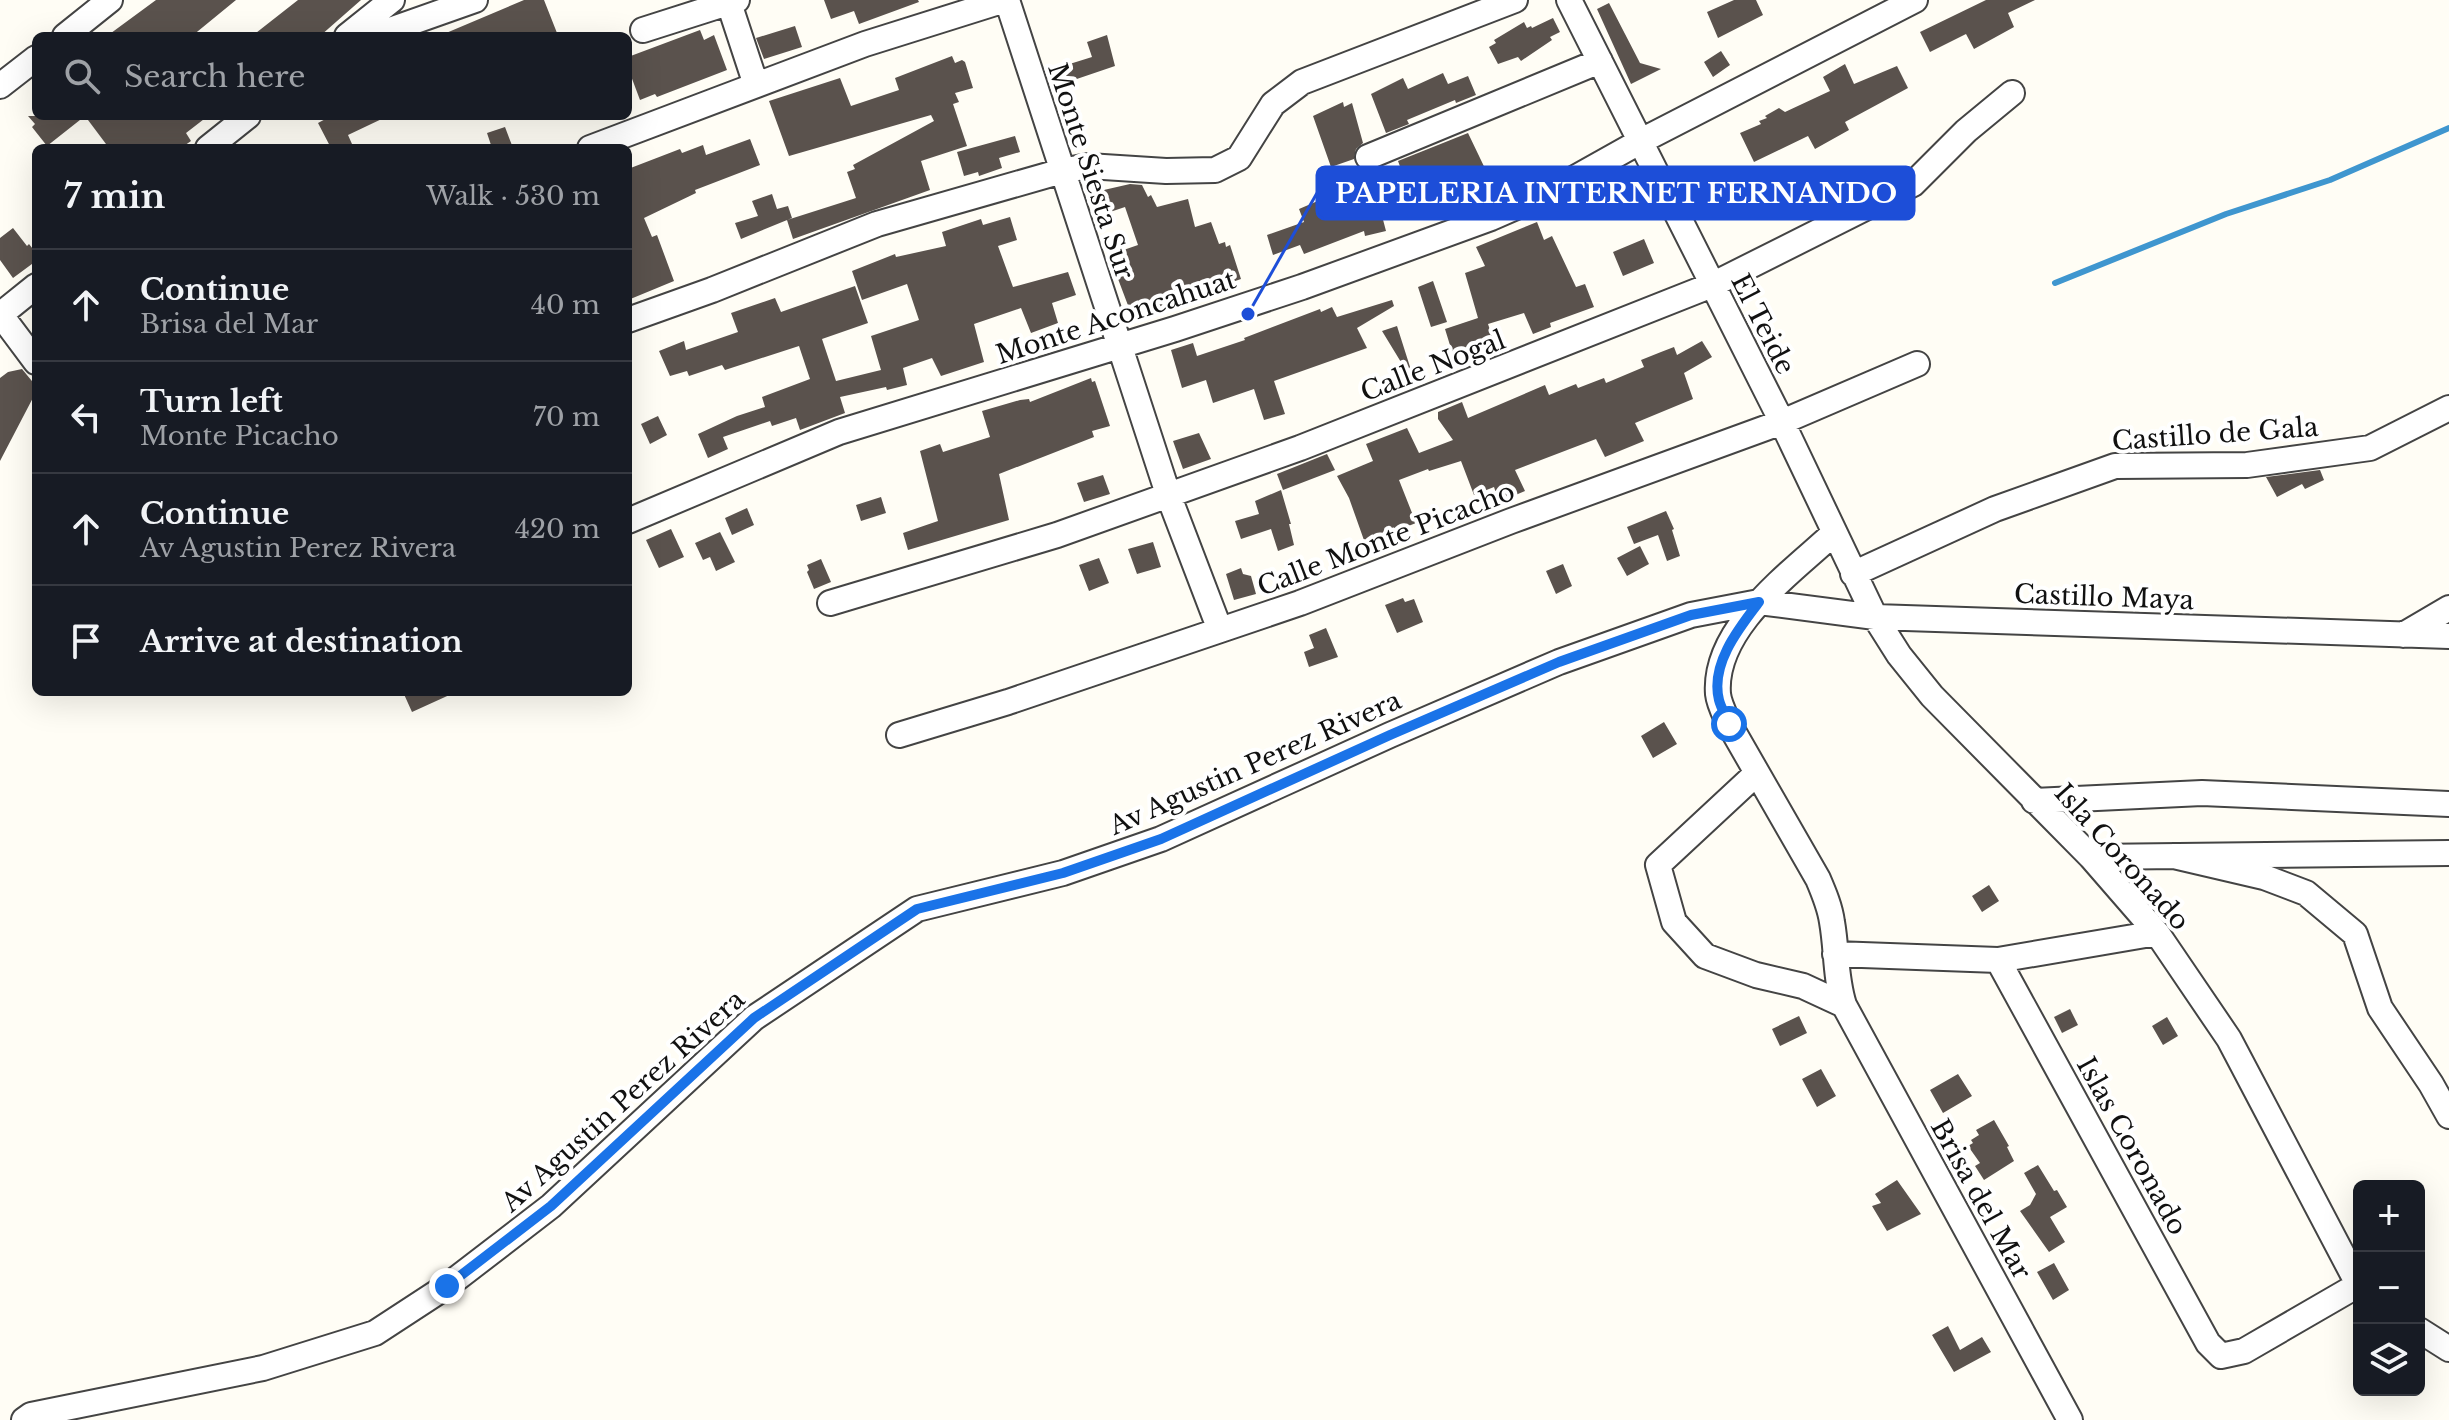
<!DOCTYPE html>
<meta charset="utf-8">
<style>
body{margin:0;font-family:"Libre Baskerville",serif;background:#20242c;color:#f1f3f6}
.controls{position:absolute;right:24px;bottom:24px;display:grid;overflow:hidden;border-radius:12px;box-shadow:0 8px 32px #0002}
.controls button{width:72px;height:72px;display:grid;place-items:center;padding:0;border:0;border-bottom:2px solid #363941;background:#171b24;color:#f1f3f6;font:40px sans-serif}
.stop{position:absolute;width:24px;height:24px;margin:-18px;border:6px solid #1a73e8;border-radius:50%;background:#fff}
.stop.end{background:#1a73e8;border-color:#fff;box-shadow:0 2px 8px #0008}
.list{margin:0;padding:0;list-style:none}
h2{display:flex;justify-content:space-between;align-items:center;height:104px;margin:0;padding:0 32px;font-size:34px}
h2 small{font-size:26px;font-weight:400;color:#9ea1a6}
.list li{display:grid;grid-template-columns:52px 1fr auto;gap:24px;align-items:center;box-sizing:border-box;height:112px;padding:0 32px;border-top:2px solid #363941}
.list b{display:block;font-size:30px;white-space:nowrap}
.list p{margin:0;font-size:26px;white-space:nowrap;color:#9ea1a6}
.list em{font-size:26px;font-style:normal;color:#9ea1a6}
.icon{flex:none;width:44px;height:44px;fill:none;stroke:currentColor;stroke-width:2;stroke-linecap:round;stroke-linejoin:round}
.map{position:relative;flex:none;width:2449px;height:1420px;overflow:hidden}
.search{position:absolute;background:#171b24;box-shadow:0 8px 32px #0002;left:32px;top:32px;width:600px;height:88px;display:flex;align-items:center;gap:20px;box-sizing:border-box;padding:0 28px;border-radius:12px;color:#9ea1a6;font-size:30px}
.panel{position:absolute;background:#171b24;box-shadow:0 8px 32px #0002;left:32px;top:144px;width:600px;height:552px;border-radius:12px}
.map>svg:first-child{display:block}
</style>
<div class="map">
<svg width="2449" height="1420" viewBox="0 0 2449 1420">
<rect width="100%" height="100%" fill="#fffdf5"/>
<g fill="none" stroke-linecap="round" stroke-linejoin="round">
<path stroke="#3f96cf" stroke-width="6" d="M2055,283L2226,214L2330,180L2449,128"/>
</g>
<path fill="#5a524d" d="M156,0H236L192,36H152L148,32L143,36H107Z
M298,0H361L320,36H252Z
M524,0H544L557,33L548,36H439Z
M824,0H918L919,2L859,24L854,11L831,19Z
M1734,0H1756L1763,15L1718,38L1707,12Z
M1986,0H2035L2008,13L2014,27L1974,49L1966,34L1930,52L1920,32Z
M1609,3L1640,63L1661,69L1631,84L1597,9Z
M1553,18L1560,32L1550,37L1552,40L1521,61L1518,57L1498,64L1489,47L1496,43L1494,40L1524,22L1527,28L1531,26L1532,28Z
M795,26L802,47L764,59L756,38Z
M700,30L704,40L714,35L727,70L657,97L655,94L640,100L628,68V57Z
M1107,35L1115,66L1065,83L1060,67L1092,57L1087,42Z
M1721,51L1730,65L1713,77L1704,62Z
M952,56L955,63L962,60L965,62L973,88L955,93L959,102L953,104L967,146L921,161L930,190L793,239L787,220L856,198L847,172L855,169L853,165L934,121L931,115L789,156L769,101L840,78L851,106L899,90L895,78Z
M1845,64L1854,84L1897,66L1908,88L1845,122L1849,130L1815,149L1808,136L1754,162L1740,133L1761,124L1759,121L1767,118L1765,116L1779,108L1785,112L1830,91L1823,77Z
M1443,73L1448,84L1468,76L1476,95L1456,103L1455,100L1407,120L1409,124L1386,133L1371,94L1403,78L1408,89Z
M1343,102L1344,107L1352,103L1363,143L1356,149L1354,159L1331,167L1313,116Z
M28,116H208L186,133L191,141L181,148H109L85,116L47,146L32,127L35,124Z
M331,116H388L348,135L352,144L343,148H331L318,123Z
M505,127L513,148H492L487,133Z
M1468,133L1491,181L1453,198L1448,189L1438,193L1432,178L1408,188L1398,161Z
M1015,136L1020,152L999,158L1002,168L979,176L978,172L964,176L957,152Z
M750,139L760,165L695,190L696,193L644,218L652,237L657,235L674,281L628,300V169L680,149L682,153L703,145L706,155Z
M1130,184L1142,185L1148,197L1151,195L1157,207L1188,199L1195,227L1211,222L1219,244L1225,242L1226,247L1230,245L1241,279L1132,316L1109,255L1138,245L1125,207L1098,216L1093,199L1096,198L1095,192Z
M772,194L777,209L788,206L792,218L741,239L735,223L758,216L752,201Z
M1371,195L1375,213L1381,212L1386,231L1365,236L1364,231L1304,254L1300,245L1273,255L1267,235L1304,222L1299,209L1327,197L1331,205Z
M1010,217L1017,240L998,246L1013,287L1068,272L1076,295L1052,303L1058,323L1031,333L1021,308L974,324L984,362L941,376L932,358L903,368L907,385L887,390L886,387L840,397L845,413L800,430L796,418L772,426L770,421L723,437L728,449L708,458L698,434L737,416L765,407L762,397L810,379L799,346L725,370L722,365L689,376L687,371L670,376L659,351L684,341L686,350L738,332L731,313L775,298L781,312L855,286L868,323L822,339L836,381L881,370L871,336L919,320L907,284L862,300L852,271L895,254L896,257L946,246L942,232L981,219L983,225Z
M1537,222L1544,240L1552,236L1576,287L1585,284L1594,307L1550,323L1551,327L1533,334L1524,313L1488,324L1494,342L1453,355L1445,329L1478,318L1465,273L1485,266L1476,247Z
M13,228L27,246L29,244L36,253V261L13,278L0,260V238Z
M1644,239L1654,263L1623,276L1613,252Z
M1433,281L1447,322L1431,327L1418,287Z
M1392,300L1394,306L1357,328L1367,348L1274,381L1285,414L1264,420L1254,389L1213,403L1206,380L1182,388L1171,350L1193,343L1197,356L1245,340L1244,338L1320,309L1321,312L1332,307L1337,317Z
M1397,326L1411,370L1407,372L1382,331Z
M1702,341L1712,357L1684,373L1693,399L1635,423L1644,441L1605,457L1596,439L1515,470L1525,491L1499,502L1494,487L1474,495L1461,461L1429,471L1428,469L1399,480L1416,523L1365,543L1349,498L1337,476L1373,461L1366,444L1407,428L1419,453L1453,440L1438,419V412L1462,402L1468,418L1545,385L1549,395L1576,384L1578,388L1604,378L1606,383L1644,367L1641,360L1661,352L1674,347L1677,355Z
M22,369L36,386V392L0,461V378L8,372Z
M1091,378L1092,382L1095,381L1110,426L1092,431L1094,437L999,474L1009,520L908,550L903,533L938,521L920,451L940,444L943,452L990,437L982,411L1020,400L1029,399L1030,402Z
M658,416L667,435L650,444L641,424Z
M1199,433L1211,459L1183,469L1173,441Z
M1327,454L1335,470L1283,490L1277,474Z
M2320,470L2324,480L2305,489L2302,484L2277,497L2266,477Z
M1103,475L1110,494L1084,502L1077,483Z
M1281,490L1291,524H1289L1294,545L1278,551L1271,529L1241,539L1235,521L1259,514L1255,501Z
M881,497L886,513L861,521L856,505Z
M747,508L754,525L732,535L725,518Z
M1666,511L1674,529L1672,530L1680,556L1667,561L1658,535L1634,544L1627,527Z
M671,529L684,557L659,568L646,540Z
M720,532L735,562L716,571L710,557L703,560L695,543Z
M1153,542L1161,567L1137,574L1128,549Z
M1640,546L1649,564L1627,576L1617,558Z
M1099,558L1109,583L1089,591L1079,565Z
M821,559L831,582L814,589L807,572L809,570L807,565Z
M1563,564L1572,586L1556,594L1546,571Z
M1241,568L1243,574L1251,576L1256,594L1234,600L1226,574Z
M1403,598L1405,602L1414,599L1423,622L1397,633L1385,605Z
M1326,628L1338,657L1309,667L1304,652L1314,648L1309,635Z
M403,692H456L412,712Z
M1664,722L1677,744L1653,758L1641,736Z
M1989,885L1999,901L1982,912L1972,896Z
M2070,1009L2078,1025L2062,1033L2054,1017Z
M1799,1016L1807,1033L1780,1046L1772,1029Z
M2167,1017L2178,1036L2163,1045L2152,1026Z
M1821,1069L1836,1096L1817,1107L1802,1079Z
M1958,1074L1972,1096L1943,1113L1930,1090Z
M1994,1120L2009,1146L2007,1147L2014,1161L1984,1180L1975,1166L1980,1163L1968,1146L1973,1143L1971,1140L1979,1135L1976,1130Z
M2038,1165L2054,1191L2057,1190L2067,1207L2050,1217L2065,1242L2049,1252L2020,1211L2030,1205L2036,1194L2024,1173Z
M1897,1180L1921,1214L1887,1231L1872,1206L1881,1203L1875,1194Z
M2054,1263L2069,1290L2053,1300L2037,1272Z
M1948,1326L1960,1350L1982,1337L1991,1352L1954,1372L1932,1335Z"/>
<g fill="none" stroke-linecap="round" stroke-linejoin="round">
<defs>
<path id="minor" d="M728,0L756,85
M1007,0L1168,494L1220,630
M1569,0L1782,422L1875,617L1899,655L1932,696L2091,857L2157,933L2229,1039L2359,1286
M643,30L737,0
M65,36L110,0
M347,36L392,0
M373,36L475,0
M0,86L36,58
M208,148L248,116
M590,148L865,44L1005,0
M1368,157L1600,61
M0,314L36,362
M0,315L36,286
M628,320L712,290L877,224L1062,171L1088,166L1166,171L1215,170L1239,158L1273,104L1302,82L1515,0
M628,521L839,432L1175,329L1302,287L1491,218L1550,192L1641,141L1915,0
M1834,533C1791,573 1713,628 1718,694C1719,704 1725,715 1729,724L1818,879C1824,893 1830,907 1832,922C1837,950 1835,977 1844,1005
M1853,574L1995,509L2115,466L2247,465L2370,448L2449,408
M830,603L1057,535L1300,448L1712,285L1913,184L1966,131L2012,93
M2403,635L2449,608
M899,735L1008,702L1300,603L1511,521L1782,422L1917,364
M1757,773L1658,865L1674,922L1705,956L1756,975L1803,986L1844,1005L2070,1420
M2034,801L2202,793L2449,804
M2174,856L2264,877L2306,893L2355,934L2380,1008L2431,1084L2449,1116
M2091,857L2449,853
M1835,954L1998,960L2157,933
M1998,960L2208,1343L2221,1356L2244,1351L2358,1285
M2419,1330L2449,1349
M24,1420L31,1415L263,1368L375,1333L447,1286L551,1206L754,1018L917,909L1063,873L1161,839L1390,735L1559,662L1691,615L1759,602L1875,617L2449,636"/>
</defs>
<use href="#minor" stroke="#444" stroke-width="28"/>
<use href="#minor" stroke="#fff" stroke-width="24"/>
</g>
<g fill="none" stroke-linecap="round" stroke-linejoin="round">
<path stroke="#1a73e8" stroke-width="10" d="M447,1286L551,1206L754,1018L917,909L1063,873L1161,839L1390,735L1559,662L1691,615L1759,602C1739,628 1710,664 1719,700C1721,708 1726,716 1729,724"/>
</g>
<g text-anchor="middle" stroke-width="8" stroke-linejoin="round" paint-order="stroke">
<g font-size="26" fill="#111" stroke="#fff">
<text transform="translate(1091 171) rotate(72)" y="9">Monte Siesta Sur</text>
<text transform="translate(1116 317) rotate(-18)" y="9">Monte Aconcahuat</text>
<text transform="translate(1763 324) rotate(63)" y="9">El Teide</text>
<text transform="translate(1433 366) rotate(-21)" y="9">Calle Nogal</text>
<text transform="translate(2215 434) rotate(-4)" y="9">Castillo de Gala</text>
<text transform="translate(1386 539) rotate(-21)" y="9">Calle Monte Picacho</text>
<text transform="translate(2104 597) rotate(2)" y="9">Castillo Maya</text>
<text transform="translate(1255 763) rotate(-24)" y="9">Av Agustin Perez Rivera</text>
<text transform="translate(2122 857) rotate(48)" y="9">Isla Coronado</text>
<text transform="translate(623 1101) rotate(-42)" y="9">Av Agustin Perez Rivera</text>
<text transform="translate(2132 1146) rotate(61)" y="9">Islas Coronado</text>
<text transform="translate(1981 1199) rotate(61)" y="9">Brisa del Mar</text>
</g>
</g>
<path fill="none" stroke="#1d4ed8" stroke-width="3" d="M1248 314L1317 193"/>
<circle fill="#1d4ed8" stroke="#fff" stroke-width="3" cx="1248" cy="314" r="8"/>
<rect fill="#1d4ed8" stroke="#1d4ed8" stroke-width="3" x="1317" y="167" width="597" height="52" rx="8"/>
<g font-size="28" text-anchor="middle" font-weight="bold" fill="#fff">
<text x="1616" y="203">PAPELERIA INTERNET FERNANDO</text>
</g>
</svg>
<div class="controls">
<button>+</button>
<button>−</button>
<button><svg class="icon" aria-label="layers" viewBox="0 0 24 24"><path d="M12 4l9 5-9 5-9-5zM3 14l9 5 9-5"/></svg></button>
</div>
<div class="stop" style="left:1729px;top:724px"></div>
<div class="stop end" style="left:447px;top:1286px"></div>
<div class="search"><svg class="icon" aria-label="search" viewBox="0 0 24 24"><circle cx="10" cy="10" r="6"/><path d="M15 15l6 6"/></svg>Search here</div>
<section class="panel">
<h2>7 min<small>Walk · 530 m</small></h2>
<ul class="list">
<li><svg class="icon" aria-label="ahead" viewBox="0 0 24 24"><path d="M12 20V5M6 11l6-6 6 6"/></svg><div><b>Continue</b><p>Brisa del Mar</p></div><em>40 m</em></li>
<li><svg class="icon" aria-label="left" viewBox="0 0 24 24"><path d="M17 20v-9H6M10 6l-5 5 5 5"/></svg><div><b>Turn left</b><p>Monte Picacho</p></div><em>70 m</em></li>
<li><svg class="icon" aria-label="ahead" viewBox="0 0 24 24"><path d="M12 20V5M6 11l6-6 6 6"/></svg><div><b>Continue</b><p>Av Agustin Perez Rivera</p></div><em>420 m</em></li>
<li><svg class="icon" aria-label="arrive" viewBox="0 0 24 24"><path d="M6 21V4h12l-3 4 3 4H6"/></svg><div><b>Arrive at destination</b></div></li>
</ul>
</section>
</div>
